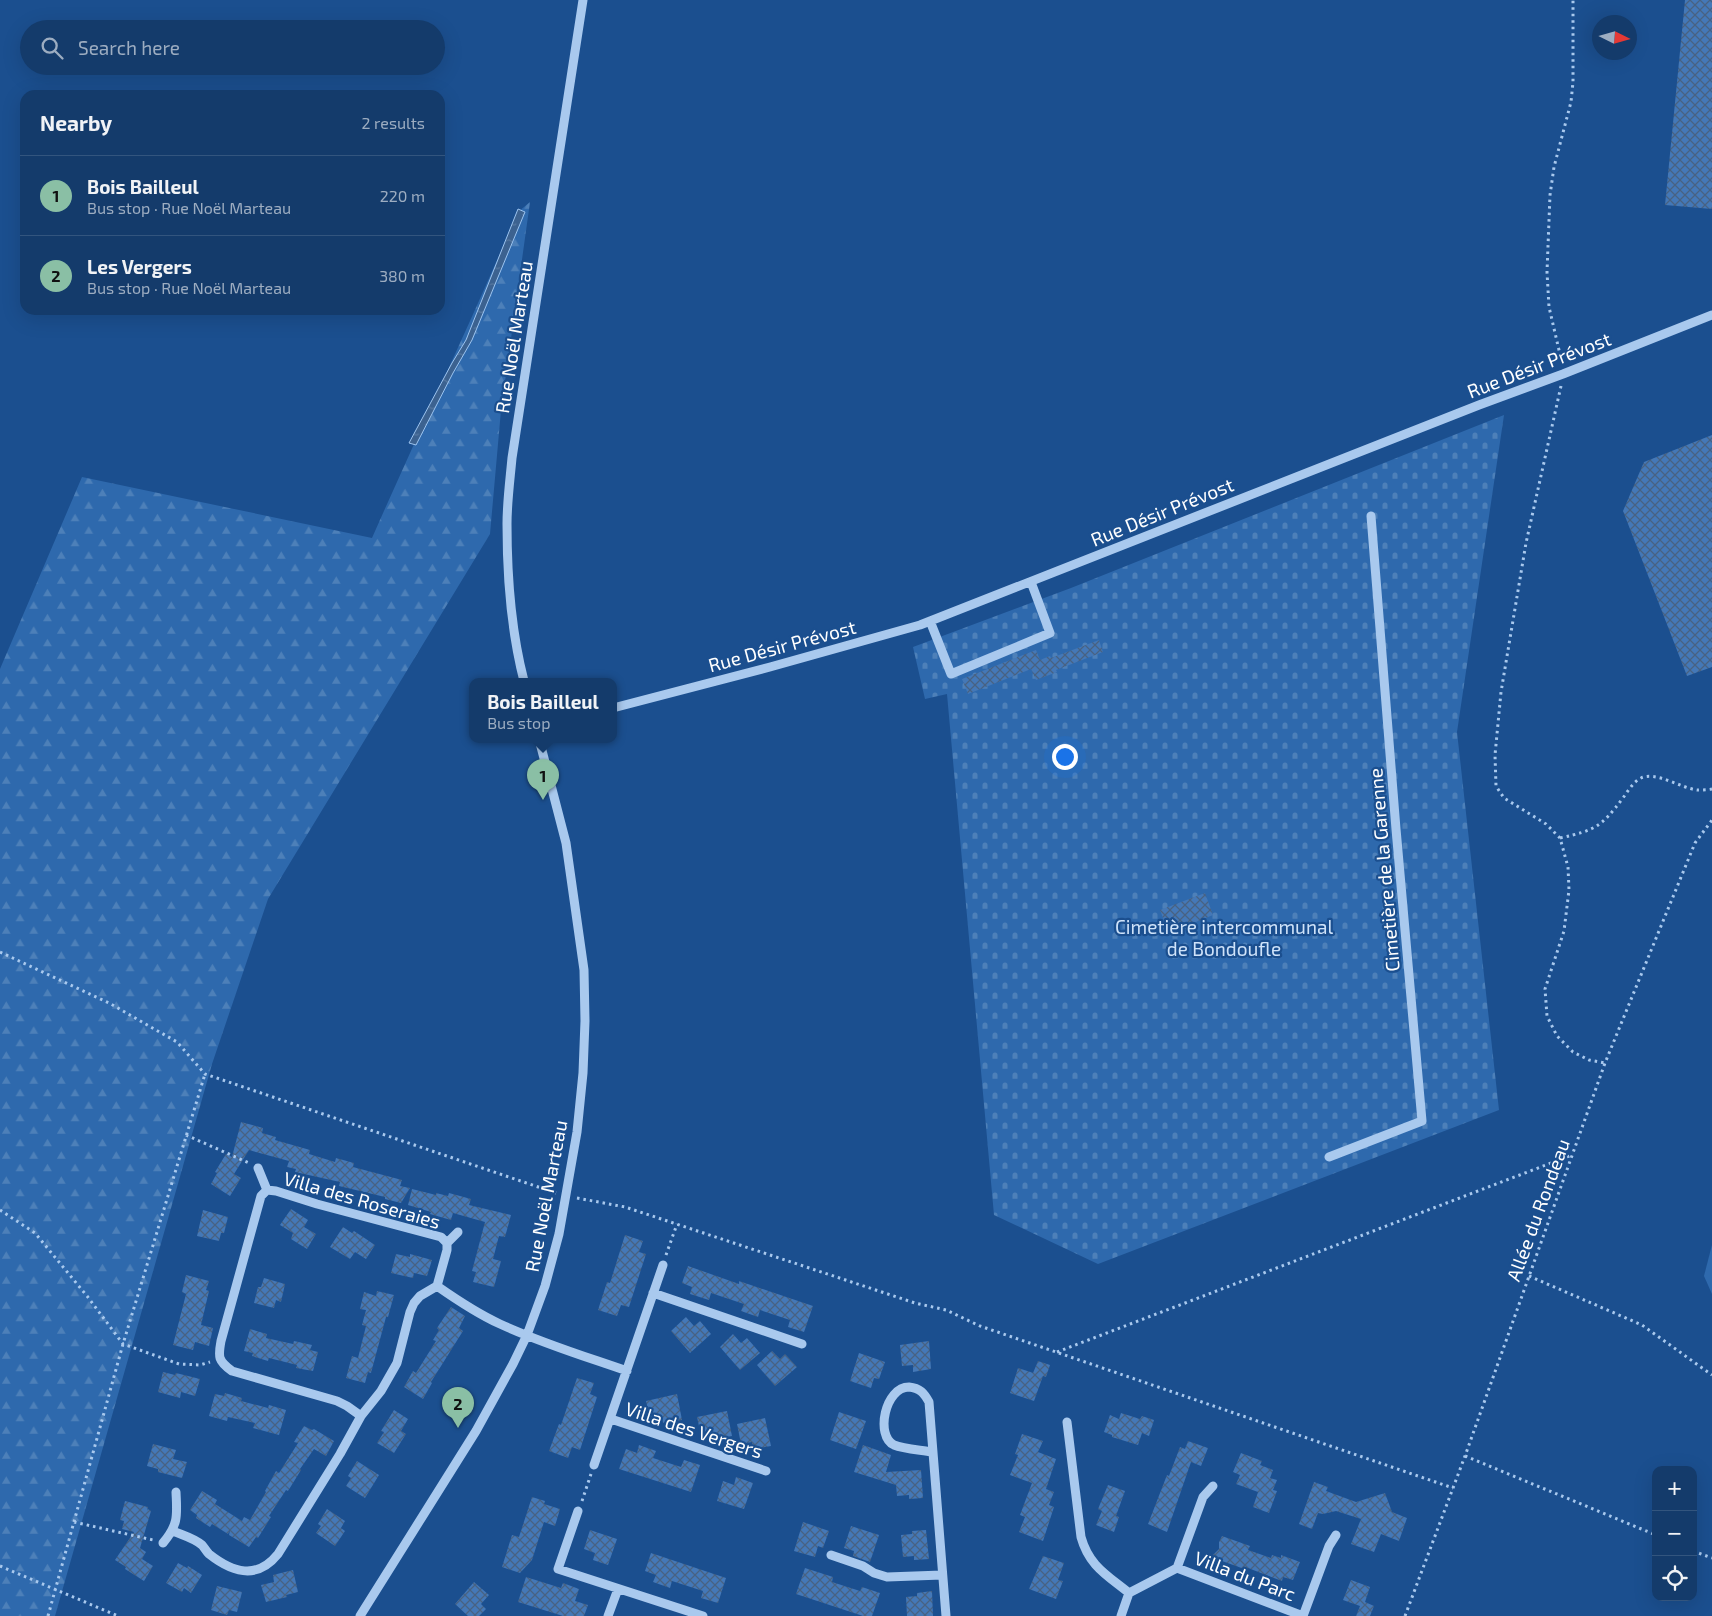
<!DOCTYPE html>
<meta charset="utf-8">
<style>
body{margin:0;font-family:"Exo 2",sans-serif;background:#214673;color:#f1f3f6}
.controls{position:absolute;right:15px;bottom:15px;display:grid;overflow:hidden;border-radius:10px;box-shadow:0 5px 20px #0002}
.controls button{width:45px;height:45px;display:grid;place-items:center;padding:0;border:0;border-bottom:1px solid #33557e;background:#143b6b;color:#f1f3f6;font:25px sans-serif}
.compass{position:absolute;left:1592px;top:15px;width:45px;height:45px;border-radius:50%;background:#143b6b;box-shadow:0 5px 20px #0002;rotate:95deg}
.you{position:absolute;left:1064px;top:756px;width:18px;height:18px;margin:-12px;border:4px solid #fff;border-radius:50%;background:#1a73e8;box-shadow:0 0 0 8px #1a73e833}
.badge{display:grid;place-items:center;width:32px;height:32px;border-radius:50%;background:#8abfa5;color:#111;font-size:16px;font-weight:700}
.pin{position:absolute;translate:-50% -41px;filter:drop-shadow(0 1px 2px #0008)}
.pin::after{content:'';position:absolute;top:26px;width:18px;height:15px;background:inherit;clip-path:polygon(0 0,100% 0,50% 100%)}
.popup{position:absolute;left:469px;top:678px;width:148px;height:65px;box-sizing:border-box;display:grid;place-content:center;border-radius:10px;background:#143b6b;filter:drop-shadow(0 1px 4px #0005);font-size:16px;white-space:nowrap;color:#9dadc1}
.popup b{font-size:19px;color:#f1f3f6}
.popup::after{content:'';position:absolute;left:50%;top:100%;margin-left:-10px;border:10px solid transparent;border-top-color:#143b6b}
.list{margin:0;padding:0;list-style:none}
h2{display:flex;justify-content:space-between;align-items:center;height:65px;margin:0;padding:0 20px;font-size:21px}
h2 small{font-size:16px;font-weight:400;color:#9dadc1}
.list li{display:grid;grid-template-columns:32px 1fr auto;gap:15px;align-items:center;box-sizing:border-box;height:80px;padding:0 20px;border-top:1px solid #33557e}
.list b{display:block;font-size:19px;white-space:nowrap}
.list p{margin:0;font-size:16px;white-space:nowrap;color:#9dadc1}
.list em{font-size:16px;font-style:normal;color:#9dadc1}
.icon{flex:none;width:28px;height:28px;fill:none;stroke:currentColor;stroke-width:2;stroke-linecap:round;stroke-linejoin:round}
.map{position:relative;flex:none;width:1712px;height:1616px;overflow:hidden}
.search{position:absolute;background:#143b6b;box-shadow:0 5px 20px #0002;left:20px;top:20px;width:425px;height:55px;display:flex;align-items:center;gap:12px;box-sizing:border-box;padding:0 18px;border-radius:28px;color:#9dadc1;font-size:19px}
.panel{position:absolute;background:#143b6b;box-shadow:0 5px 20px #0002;left:20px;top:90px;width:425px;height:225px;border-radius:15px}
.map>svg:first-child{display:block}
</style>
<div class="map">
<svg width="1712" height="1616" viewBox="0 0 1712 1616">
<defs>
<pattern id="grass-tufts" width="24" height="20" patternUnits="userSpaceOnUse" patternTransform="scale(1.25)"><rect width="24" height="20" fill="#2e69ad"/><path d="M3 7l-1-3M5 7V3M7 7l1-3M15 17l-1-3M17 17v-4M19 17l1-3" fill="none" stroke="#4d80b9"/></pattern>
<pattern id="forest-firs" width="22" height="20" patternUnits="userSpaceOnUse" patternTransform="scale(1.25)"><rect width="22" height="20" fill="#2e69ad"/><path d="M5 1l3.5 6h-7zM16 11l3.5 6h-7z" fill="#4d80b9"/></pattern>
<pattern id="cemetery-stones" width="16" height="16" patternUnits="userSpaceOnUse" patternTransform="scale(1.25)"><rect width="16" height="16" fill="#2e69ad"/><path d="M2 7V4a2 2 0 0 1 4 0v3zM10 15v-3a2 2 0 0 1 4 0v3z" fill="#4d80b9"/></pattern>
<pattern id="water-ripples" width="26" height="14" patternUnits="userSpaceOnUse" patternTransform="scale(1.25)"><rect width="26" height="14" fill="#3c6290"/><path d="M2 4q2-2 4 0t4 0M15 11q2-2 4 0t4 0" fill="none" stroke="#597aa1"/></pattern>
<pattern id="building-cross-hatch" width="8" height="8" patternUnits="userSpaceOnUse" patternTransform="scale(1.25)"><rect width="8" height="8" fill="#4478b7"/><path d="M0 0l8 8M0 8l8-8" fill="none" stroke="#486282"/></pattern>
</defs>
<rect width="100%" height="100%" fill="#1b4f8f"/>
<path fill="url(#grass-tufts)" d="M1712,1245V1294L1704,1276Z"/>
<path fill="url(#forest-firs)" d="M530,202L501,410L490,534L268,899L212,1064L55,1616H0V669L82,477L372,538C420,429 471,322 518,212Z"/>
<path fill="url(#cemetery-stones)" d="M1504,415L1457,732L1499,1110L1098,1264L994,1215L947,694L925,699L913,647L1071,588Z"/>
<path fill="url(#water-ripples)" stroke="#9cc4f0" d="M518,209L525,212L472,340L453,373L416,445L409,443L452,363L466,340Z"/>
<path fill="url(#building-cross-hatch)" d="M1685,0H1712V209L1665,205Z
M1712,435V667L1687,676L1623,511L1644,462Z
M1099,640L1103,652L1056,670L1057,672L1036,680L1031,669L968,694L962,679L1036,650L1040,660L1050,656L1051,658Z
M1205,893L1213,915L1169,933L1160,910Z
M241,1122L263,1128L262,1133L276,1137L275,1140L310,1150L309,1154L335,1162L336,1158L354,1163L353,1167L402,1180L400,1186L410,1188L401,1203L385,1199V1197L339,1186L340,1182L295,1172L296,1169L287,1167L289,1161L249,1150L234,1174L241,1178L230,1196L211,1184L217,1173L215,1172L226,1154L232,1157Z
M412,1189L436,1195V1193L448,1196L449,1193L471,1199L469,1205L511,1215L505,1237L499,1236L493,1259L501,1261L494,1287L473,1282L476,1272L472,1271L485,1222L453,1213L451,1220L430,1214L431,1212L408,1205Z
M291,1209L308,1220L304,1227L316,1234L307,1249L291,1239L293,1233L280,1225Z
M203,1210L228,1217L224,1233H221L219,1241L197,1236Z
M343,1227L352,1233L354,1231L375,1245L366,1259L355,1252L350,1259L330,1247Z
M625,1235L643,1241L639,1252L646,1254L629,1307L621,1305L617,1316L598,1310L607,1282L610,1283Z
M396,1254L410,1257V1254L432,1260L427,1276L414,1273L413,1278L391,1273Z
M688,1266L739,1284V1281L813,1306L804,1332L788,1327L790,1320L760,1310L758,1317L741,1311L744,1304L711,1293L709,1300L690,1294L692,1287L682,1283Z
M186,1275L209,1281L206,1290L209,1291L201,1325L213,1328L209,1346L195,1342L193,1350L173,1345L186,1294L182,1292Z
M264,1278L285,1284L281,1302L276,1300L274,1308L254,1303L258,1287H261Z
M377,1291L394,1295L388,1317H386L371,1373L368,1372L365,1383L346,1378L352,1356L358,1358L366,1326L362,1325L366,1310L360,1309L364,1292L376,1296Z
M451,1307L465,1316L459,1328L463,1331L431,1382L432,1383L423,1399L404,1387L413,1371L416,1373L436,1341L433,1340L439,1330L437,1328Z
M686,1317L694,1326L700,1321L711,1334L690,1353L671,1331Z
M250,1329L267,1334L266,1338L293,1344L294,1341L312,1345L310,1350L318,1352L313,1371L296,1368L297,1365L269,1358L268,1361L252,1356L253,1353L244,1351Z
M733,1334L741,1343L747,1338L760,1353L740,1370L720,1347Z
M929,1341L931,1369L913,1372V1365L902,1366L900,1345Z
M772,1351L780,1359L785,1354L797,1367L775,1386L757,1365Z
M859,1353L885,1362L879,1379L874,1378L871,1388L850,1381Z
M1038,1361L1050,1365L1046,1377L1043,1376L1034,1401L1010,1393L1018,1368L1043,1376L1033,1373Z
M163,1372L175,1375L176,1373L200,1379L195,1396L181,1392L180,1398L158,1392Z
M577,1378L594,1383L590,1394L597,1397L580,1450L572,1447L568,1458L549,1451L559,1424L561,1425Z
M225,1393L242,1398L241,1401L268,1408L269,1405L286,1410L279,1435L253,1428L255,1423L228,1417L227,1421L209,1416L215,1394L224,1396Z
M677,1394L682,1420L663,1423L661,1416L650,1418L646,1401Z
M394,1410L408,1419L401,1431L406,1434L394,1453L377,1443L384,1432L381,1431Z
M727,1411L732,1436L713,1439L712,1432L701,1435L697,1417Z
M839,1412L866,1421L856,1449L830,1440Z
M1121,1413L1140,1419L1142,1416L1154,1420L1149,1436L1142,1433L1138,1445L1112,1437V1435L1104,1432L1110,1415L1119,1419Z
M765,1418L771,1446L753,1449L752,1442L741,1444L737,1424Z
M304,1426L312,1430L314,1429L334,1441L326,1456L314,1449L300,1469L301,1470L288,1491L286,1490L269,1516L271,1517L258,1538L256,1537L249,1547L229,1535L230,1530L228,1534L212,1524L210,1527L196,1518L197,1515L190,1510L202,1491L217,1500L215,1504L242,1521L244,1517L250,1520L266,1492L265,1491L276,1471L279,1473L298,1443L294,1442Z
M1022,1434L1043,1441L1038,1452L1056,1459L1046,1489L1054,1492L1049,1505L1054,1507L1043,1541L1019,1532L1025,1517L1020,1515L1032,1483L1010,1475L1018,1455L1015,1454Z
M1188,1441L1208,1448L1201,1466L1191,1462L1167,1532L1148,1524L1167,1475L1169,1476L1180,1447L1185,1449Z
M153,1444L176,1450L173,1459L187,1462L182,1478L158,1472V1469L147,1466Z
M639,1445L656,1451L653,1458L681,1467L684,1460L700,1465L691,1492L619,1469L626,1449L637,1453Z
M863,1445L891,1455L886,1472L921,1470L923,1498L909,1499V1495L897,1496L896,1485L854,1472Z
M1241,1453L1262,1461L1260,1465L1273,1470L1270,1478L1277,1480L1273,1490L1277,1491L1269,1513L1253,1507L1258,1492L1236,1484L1240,1475L1233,1472Z
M357,1461L379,1475L365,1498L346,1486L351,1478L348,1476Z
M736,1477L753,1483L744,1509L717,1501L723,1481L734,1485Z
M1314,1482L1328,1487L1326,1491L1356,1502L1385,1493L1392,1512L1407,1518L1399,1541L1381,1534L1374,1552L1351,1544L1361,1519L1336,1511L1323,1514L1318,1513L1312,1529L1299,1524Z
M1108,1485L1125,1491L1116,1516L1119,1517L1114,1532L1096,1525L1102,1511L1098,1509Z
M532,1497L545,1501L544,1504L560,1509L555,1526L544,1522L532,1560L520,1573L502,1567L512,1535L519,1537Z
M125,1501L148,1507L147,1511L148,1509L151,1511L140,1548L146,1552L142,1559L153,1566L144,1581L125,1569L126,1567L115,1560L134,1532L122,1529L124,1521L120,1520Z
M327,1509L345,1521L341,1528L345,1531L335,1546L316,1533L321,1526L318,1524Z
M803,1522L829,1531L823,1548L818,1546L815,1557L794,1551Z
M851,1526L879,1535L870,1562L853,1556L854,1551L844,1548Z
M590,1530L617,1539L608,1565L593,1560L595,1553L584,1549Z
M926,1530L929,1559L914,1560V1556L903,1557L901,1535L912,1534V1531Z
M1222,1536L1250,1546L1248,1550L1271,1558L1272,1555L1281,1558V1555L1300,1562L1293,1580L1283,1577L1282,1581L1248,1568L1247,1570L1211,1557L1219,1549V1542Z
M651,1553L726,1578L718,1603L701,1598L703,1591L672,1581L670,1588L653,1582L656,1575L645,1571Z
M1043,1556L1064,1563L1058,1580L1063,1581L1056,1599L1029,1589Z
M178,1563L187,1568L188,1566L202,1575L191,1593L184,1588L182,1592L166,1583Z
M805,1568L833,1577L832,1582L860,1591L862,1587L880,1593L872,1616H863L796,1594Z
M293,1570L298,1592L286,1595L287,1597L266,1602L261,1585L274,1582L273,1575Z
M526,1577L561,1588L563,1583L579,1589L575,1601L588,1605L584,1616H563L518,1602Z
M1351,1580L1370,1587L1365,1602L1374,1606L1370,1616H1356L1360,1606L1343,1600Z
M474,1582L489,1595L481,1604L486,1609L479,1616H468L455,1604Z
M217,1586L242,1592L237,1612L229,1610L227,1615L211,1610Z
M932,1591L933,1616H907L906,1597L917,1596V1593Z"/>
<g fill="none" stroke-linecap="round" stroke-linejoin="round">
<path stroke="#a9c9ee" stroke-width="3" stroke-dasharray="2.5 4" stroke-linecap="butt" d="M1562,363L1549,307L1547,272L1550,195L1554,167L1571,102L1573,82V0
M1561,386L1526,543L1501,692L1495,755L1496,786L1504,798L1546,824L1560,838L1568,867L1569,890L1564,931L1545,989L1547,1016L1557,1036L1573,1052L1589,1060L1605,1063
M1560,838C1596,830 1601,827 1623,798C1628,791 1633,782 1641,778C1656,771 1681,788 1697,790C1701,790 1707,790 1712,789
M0,952L109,1003L177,1042L205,1074L556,1193
M186,1135L249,1163
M577,1198L625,1207L915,1303L946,1310L980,1326L1453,1488
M0,1210L35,1233L87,1296L123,1344L179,1364L200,1365L210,1362
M666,1255L677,1224
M1529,1276L1642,1325L1712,1375
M1057,1352L1572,1155
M1465,1456L1656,1535
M582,1501L591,1474
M74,1522L153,1540
M1693,1551L1712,1558
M0,1566L118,1616
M48,1616L123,1344L205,1074
M1405,1616L1465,1456L1605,1063L1695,843L1712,820"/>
<path stroke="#a9c9ee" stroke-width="9" d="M930,621L951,674L1050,633L1031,582
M524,681C511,631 507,576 507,524C507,502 510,480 512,458L583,0
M613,708L770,667L920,625L1479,405L1563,374L1712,315
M1329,1157L1422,1121L1396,829L1371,516
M258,1168L267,1190
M447,1243L458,1232
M437,1286C457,1300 478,1314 500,1324C541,1343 584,1356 627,1371
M653,1293L802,1344
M611,1419L766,1471
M1067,1422L1081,1537C1089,1566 1107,1575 1129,1593L1177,1568L1303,1616L1329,1546L1336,1535
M932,1452C922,1450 904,1449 894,1445C875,1436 885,1387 909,1387C920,1388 924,1393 929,1402L946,1616
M594,1465L663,1265
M578,1511L558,1569L703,1616
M173,1531C182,1535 194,1538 202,1545C204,1547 206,1551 209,1554C233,1573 257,1580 278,1554L340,1454L361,1416L381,1391L397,1363L410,1312L414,1303L420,1296L437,1286L447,1250V1243L441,1237L317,1204L276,1191L267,1190L261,1196L221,1341C218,1357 218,1361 232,1371L337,1401L347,1406L361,1416
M163,1543C179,1524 177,1515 176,1492
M831,1555L863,1566L874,1573L887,1577L942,1575
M1177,1568L1203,1497L1213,1486
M360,1616L476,1431L513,1364L527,1335L545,1286L559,1234L577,1132L583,1073L585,1021L584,970L566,843L539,739
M608,1616L618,1589
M1121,1616L1129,1593"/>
</g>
<g text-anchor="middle" stroke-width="4.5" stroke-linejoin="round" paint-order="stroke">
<g font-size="19" fill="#fff" stroke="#1b4f8f">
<text transform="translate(514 337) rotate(-81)" y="7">Rue Noël Marteau</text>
<text transform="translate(1539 365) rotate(-21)" y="7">Rue Désir Prévost</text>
<text transform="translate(1162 512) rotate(-22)" y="7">Rue Désir Prévost</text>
<text transform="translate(782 646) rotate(-15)" y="7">Rue Désir Prévost</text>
<text transform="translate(1384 870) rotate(-95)" y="7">Cimetière de la Garenne</text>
<text transform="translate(546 1196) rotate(-79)" y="7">Rue Noël Marteau</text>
<text transform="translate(362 1200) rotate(16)" y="7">Villa des Roseraies</text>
<text transform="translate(1538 1210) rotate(-70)" y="7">Allée du Rondeau</text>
<text transform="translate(694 1430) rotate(18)" y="7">Villa des Vergers</text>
<text transform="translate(1245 1576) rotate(21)" y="7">Villa du Parc</text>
</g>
<g font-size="19" fill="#cfe3fa" stroke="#1b4f8f">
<text x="1224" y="934">Cimetière intercommunal<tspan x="1224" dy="22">de Bondoufle</tspan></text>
</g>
</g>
</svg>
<div class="controls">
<button>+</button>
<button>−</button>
<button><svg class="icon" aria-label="locate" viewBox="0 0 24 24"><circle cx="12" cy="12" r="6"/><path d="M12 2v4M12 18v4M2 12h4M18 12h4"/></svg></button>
</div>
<svg class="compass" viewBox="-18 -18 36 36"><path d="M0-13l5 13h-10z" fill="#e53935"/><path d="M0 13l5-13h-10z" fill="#9dadc1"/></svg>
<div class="you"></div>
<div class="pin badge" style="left:543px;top:800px">1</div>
<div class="popup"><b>Bois Bailleul</b>Bus stop</div>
<div class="pin badge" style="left:458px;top:1428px">2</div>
<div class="search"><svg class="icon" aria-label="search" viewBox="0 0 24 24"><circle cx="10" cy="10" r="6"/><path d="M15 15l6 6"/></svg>Search here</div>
<section class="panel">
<h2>Nearby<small>2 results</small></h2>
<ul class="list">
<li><span class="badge">1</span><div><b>Bois Bailleul</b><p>Bus stop · Rue Noël Marteau</p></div><em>220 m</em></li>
<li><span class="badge">2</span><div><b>Les Vergers</b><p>Bus stop · Rue Noël Marteau</p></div><em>380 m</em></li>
</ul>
</section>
</div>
